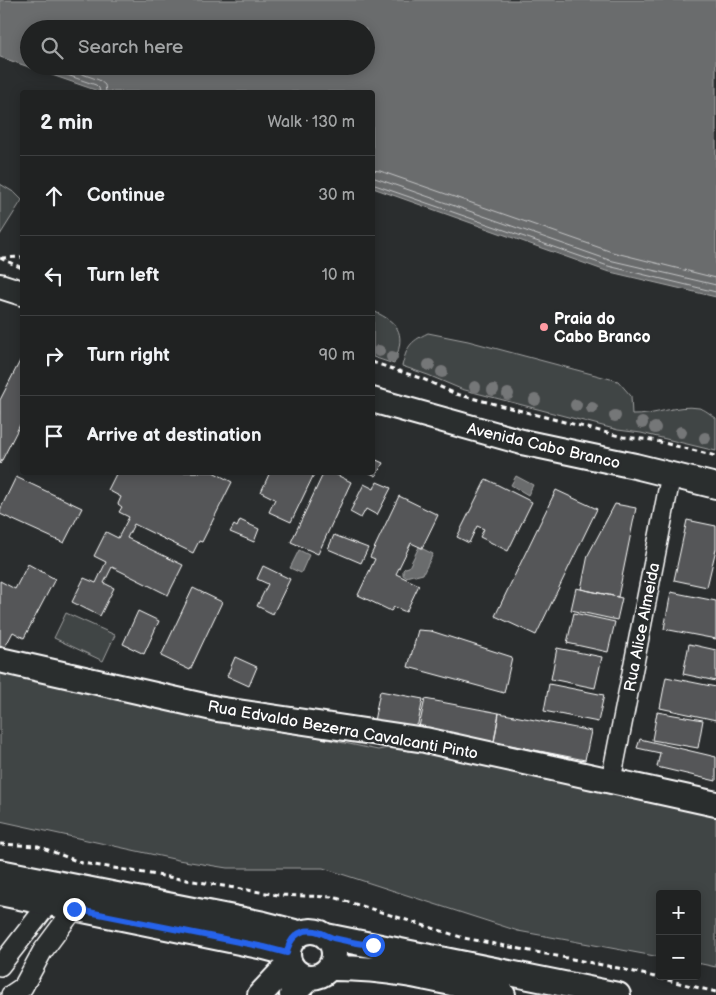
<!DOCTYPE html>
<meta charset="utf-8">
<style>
body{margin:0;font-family:"Balsamiq Sans",sans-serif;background:#2d2f2f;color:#f1f3f6}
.controls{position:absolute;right:15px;bottom:15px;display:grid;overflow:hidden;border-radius:5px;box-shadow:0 2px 12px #0003}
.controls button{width:45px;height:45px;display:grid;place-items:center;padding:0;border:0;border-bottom:1px solid #3d3f40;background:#202222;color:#f1f3f6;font:25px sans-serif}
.stop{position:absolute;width:15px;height:15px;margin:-11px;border:4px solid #2563eb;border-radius:50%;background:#fff}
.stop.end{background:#2563eb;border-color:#fff;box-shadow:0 1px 5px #0008}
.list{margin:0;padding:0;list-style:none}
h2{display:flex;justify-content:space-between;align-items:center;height:65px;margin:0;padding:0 20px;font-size:21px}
h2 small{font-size:16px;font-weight:400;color:#a2a4a5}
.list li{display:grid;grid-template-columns:32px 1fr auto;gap:15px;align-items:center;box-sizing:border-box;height:80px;padding:0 20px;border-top:1px solid #3d3f40}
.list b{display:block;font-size:19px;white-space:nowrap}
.list em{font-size:16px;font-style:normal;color:#a2a4a5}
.icon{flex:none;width:28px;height:28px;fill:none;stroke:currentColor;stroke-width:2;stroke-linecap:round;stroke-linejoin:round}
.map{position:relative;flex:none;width:716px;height:995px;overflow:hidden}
.search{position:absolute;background:#202222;box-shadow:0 2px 12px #0003;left:20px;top:20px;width:355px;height:55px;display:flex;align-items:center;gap:12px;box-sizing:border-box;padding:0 18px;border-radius:28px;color:#a2a4a5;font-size:19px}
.panel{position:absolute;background:#202222;box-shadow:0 2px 12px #0003;left:20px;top:90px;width:355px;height:385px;border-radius:5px}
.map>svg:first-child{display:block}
</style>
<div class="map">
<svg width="716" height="995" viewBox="0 0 716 995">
<rect width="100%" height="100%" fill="#2a2d2e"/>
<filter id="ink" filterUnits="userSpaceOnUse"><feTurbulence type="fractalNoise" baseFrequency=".02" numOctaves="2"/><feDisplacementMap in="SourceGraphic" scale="10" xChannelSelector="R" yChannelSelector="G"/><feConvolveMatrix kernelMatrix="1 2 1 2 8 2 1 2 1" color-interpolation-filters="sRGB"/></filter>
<g filter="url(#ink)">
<path fill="#414445" stroke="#a0a2a2" d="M0,184L15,193L22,200L0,235Z
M373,311C402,324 405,335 394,364L373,357Z
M428,333L468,341L618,381L631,396L632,415C655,416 676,404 699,408C705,409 711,415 716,418V451L641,433L618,430L461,389L428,375L402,366C407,347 409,342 428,333Z
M66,613L115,635L103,661L54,638Z
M0,663L190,711L378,750L413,743L716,811V967L697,963V894H660V957L518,931L323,868H227L178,860L0,821Z"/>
<path fill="#6a6c6d" stroke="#a6a7a7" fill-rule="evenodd" d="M0,0H716V297L606,271L373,188L372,92H101L0,57ZM29,29H366V66H29Z
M516,476L533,485L528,495L511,485Z
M419,547L433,554L423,574L415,576L413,575L406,577L403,575V570L405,568L409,567Z
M299,550L309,555L301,573L290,568Z"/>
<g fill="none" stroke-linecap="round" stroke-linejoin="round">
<path stroke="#c3c4c5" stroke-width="1" d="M41,66L96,85L99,88L100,92
M60,66L99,80L105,85L106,92
M372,170L380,171L612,252L716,278
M372,177L609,260L716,285
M372,184L608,266L716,292"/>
</g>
<path fill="#555758" stroke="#fff" d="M22,357V421L0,464V400Z
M372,458L383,463L376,476L368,472H372Z
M117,472H213L232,482L202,542L199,541L193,553L134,524L127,538L183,565L168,595L112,567L104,583L114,588L100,616L72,602L84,578L96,583L106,562L94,556L106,532L118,538L129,517L119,512L122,507L118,504L121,497L108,490Z
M270,472H315L291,522L269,512L275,499L261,492Z
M324,472H331L351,482L318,554L291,542Z
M16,477L82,508L64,543L0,514V510Z
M486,479L532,502L508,551L480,537L484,529L477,526L469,543L457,537Z
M377,482L391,488L377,515L366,509L361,518L350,512L364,484L374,489Z
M556,490L597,509L536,635L495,616Z
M399,496L438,515L422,548L411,543L396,574L419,585L406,612L394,607L391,611L358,595L375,559L370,557Z
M615,504L636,508L618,597L581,589L588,555Z
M240,520L259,529L254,542L230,532L234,525L237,527Z
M687,520L716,526V549L707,587L674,580Z
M334,535L368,548L361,563L328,549Z
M28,564L55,579L24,638L13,632L5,647L0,645V581L15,589Z
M263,566L290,579L273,614L257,606L268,584L257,579Z
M193,588L222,602L190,670L161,656Z
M576,588L622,598L617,620L571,610Z
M671,592L716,601V639L664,629Z
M138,611L159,621L144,654L123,644Z
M574,613L615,622L608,652L567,643Z
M418,630L431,631L512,657L504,693L408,667Z
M689,644L716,650V681L683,674Z
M557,648L602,657L595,688L551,679Z
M235,657L257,667L249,686L227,676Z
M666,677L716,687V720L660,708Z
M549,684L604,695L598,722L544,711Z
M380,691L423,699L417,728L374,721Z
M425,699L499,713L494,742L419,727Z
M657,712L703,720L698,748L652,740Z
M499,713L591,731L585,760L494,742Z
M640,739L716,757V781L657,767L660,753L637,748Z"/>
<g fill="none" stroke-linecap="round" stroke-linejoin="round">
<defs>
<path id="minor" d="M611,780L671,475
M0,966L49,903
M11,995L23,987L42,952L74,909"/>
<path id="major" d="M0,286L22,293
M372,400L522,442L635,466L716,486
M0,660L217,709L425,740L716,804
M0,872L264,924L299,933
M0,893L264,947L287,953
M288 954a23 23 0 1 1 46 0a23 23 0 1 1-46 0Z
M326,936L618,995
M329,968C391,967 443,981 503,995
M260,995L289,964
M292,995L310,977"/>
</defs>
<use href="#minor" stroke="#fff" stroke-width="22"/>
<use href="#major" stroke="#fff" stroke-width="28"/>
<path stroke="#fff" stroke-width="3" stroke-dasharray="5 4" stroke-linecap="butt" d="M0,258L22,268
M2,258L22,257
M372,362L423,379L456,394L623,437L652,440L716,456
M0,844L38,846L82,863L120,869L278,895L333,897L464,938L618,968L716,992"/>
<use href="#minor" stroke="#2a2d2e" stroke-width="19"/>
<use href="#major" stroke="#2a2d2e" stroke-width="24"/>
</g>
<g fill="#757778">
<circle cx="379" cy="351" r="6"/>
<circle cx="392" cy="357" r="6"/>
<circle cx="429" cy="365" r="6"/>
<circle cx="442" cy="372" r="6"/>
<circle cx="475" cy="387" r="6"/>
<circle cx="493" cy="390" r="6"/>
<circle cx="508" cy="394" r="6"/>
<circle cx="535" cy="400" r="6"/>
<circle cx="576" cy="405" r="6"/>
<circle cx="592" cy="408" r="6"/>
<circle cx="615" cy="416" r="6"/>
<circle cx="642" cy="423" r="6"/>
<circle cx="655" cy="428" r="6"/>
<circle cx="681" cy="432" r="6"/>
<circle cx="705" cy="438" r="6"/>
</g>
</g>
<g fill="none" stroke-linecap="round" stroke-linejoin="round" filter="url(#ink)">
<path stroke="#2563eb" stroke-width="6" d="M74,909L264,947L287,953C289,939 299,928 315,931C321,932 327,936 333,938C346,941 359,944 373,945"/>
</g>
<circle fill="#ff9aa2" stroke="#2a2d2e" stroke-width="2" cx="544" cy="327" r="5"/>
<g text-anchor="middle" stroke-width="5" stroke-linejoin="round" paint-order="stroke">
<g font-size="16" font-weight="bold" fill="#fff" stroke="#2a2d2e" text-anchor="start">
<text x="554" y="324">Praia do<tspan x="554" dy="18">Cabo Branco</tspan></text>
</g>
<g font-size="16" fill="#fff" stroke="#2a2d2e">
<text transform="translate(544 445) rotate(13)" y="6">Avenida Cabo Branco</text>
<text transform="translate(641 627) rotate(-79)" y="6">Rua Alice Almeida</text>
<text transform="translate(343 729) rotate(10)" y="6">Rua Edvaldo Bezerra Cavalcanti Pinto</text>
</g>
</g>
</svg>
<div class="controls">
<button>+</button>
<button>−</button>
</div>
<div class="stop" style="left:373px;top:945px"></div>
<div class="stop end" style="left:74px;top:909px"></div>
<div class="search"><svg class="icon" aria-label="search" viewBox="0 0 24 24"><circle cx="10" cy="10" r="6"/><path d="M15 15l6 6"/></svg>Search here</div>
<section class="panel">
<h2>2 min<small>Walk · 130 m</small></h2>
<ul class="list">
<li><svg class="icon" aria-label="ahead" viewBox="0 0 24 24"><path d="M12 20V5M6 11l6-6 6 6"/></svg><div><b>Continue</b></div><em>30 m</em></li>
<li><svg class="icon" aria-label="left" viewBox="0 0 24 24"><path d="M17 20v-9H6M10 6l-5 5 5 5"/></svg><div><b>Turn left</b></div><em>10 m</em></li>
<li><svg class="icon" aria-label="right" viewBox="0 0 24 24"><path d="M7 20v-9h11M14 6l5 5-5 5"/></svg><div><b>Turn right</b></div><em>90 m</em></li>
<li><svg class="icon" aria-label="arrive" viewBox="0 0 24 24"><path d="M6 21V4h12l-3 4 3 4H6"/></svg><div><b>Arrive at destination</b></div></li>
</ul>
</section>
</div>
